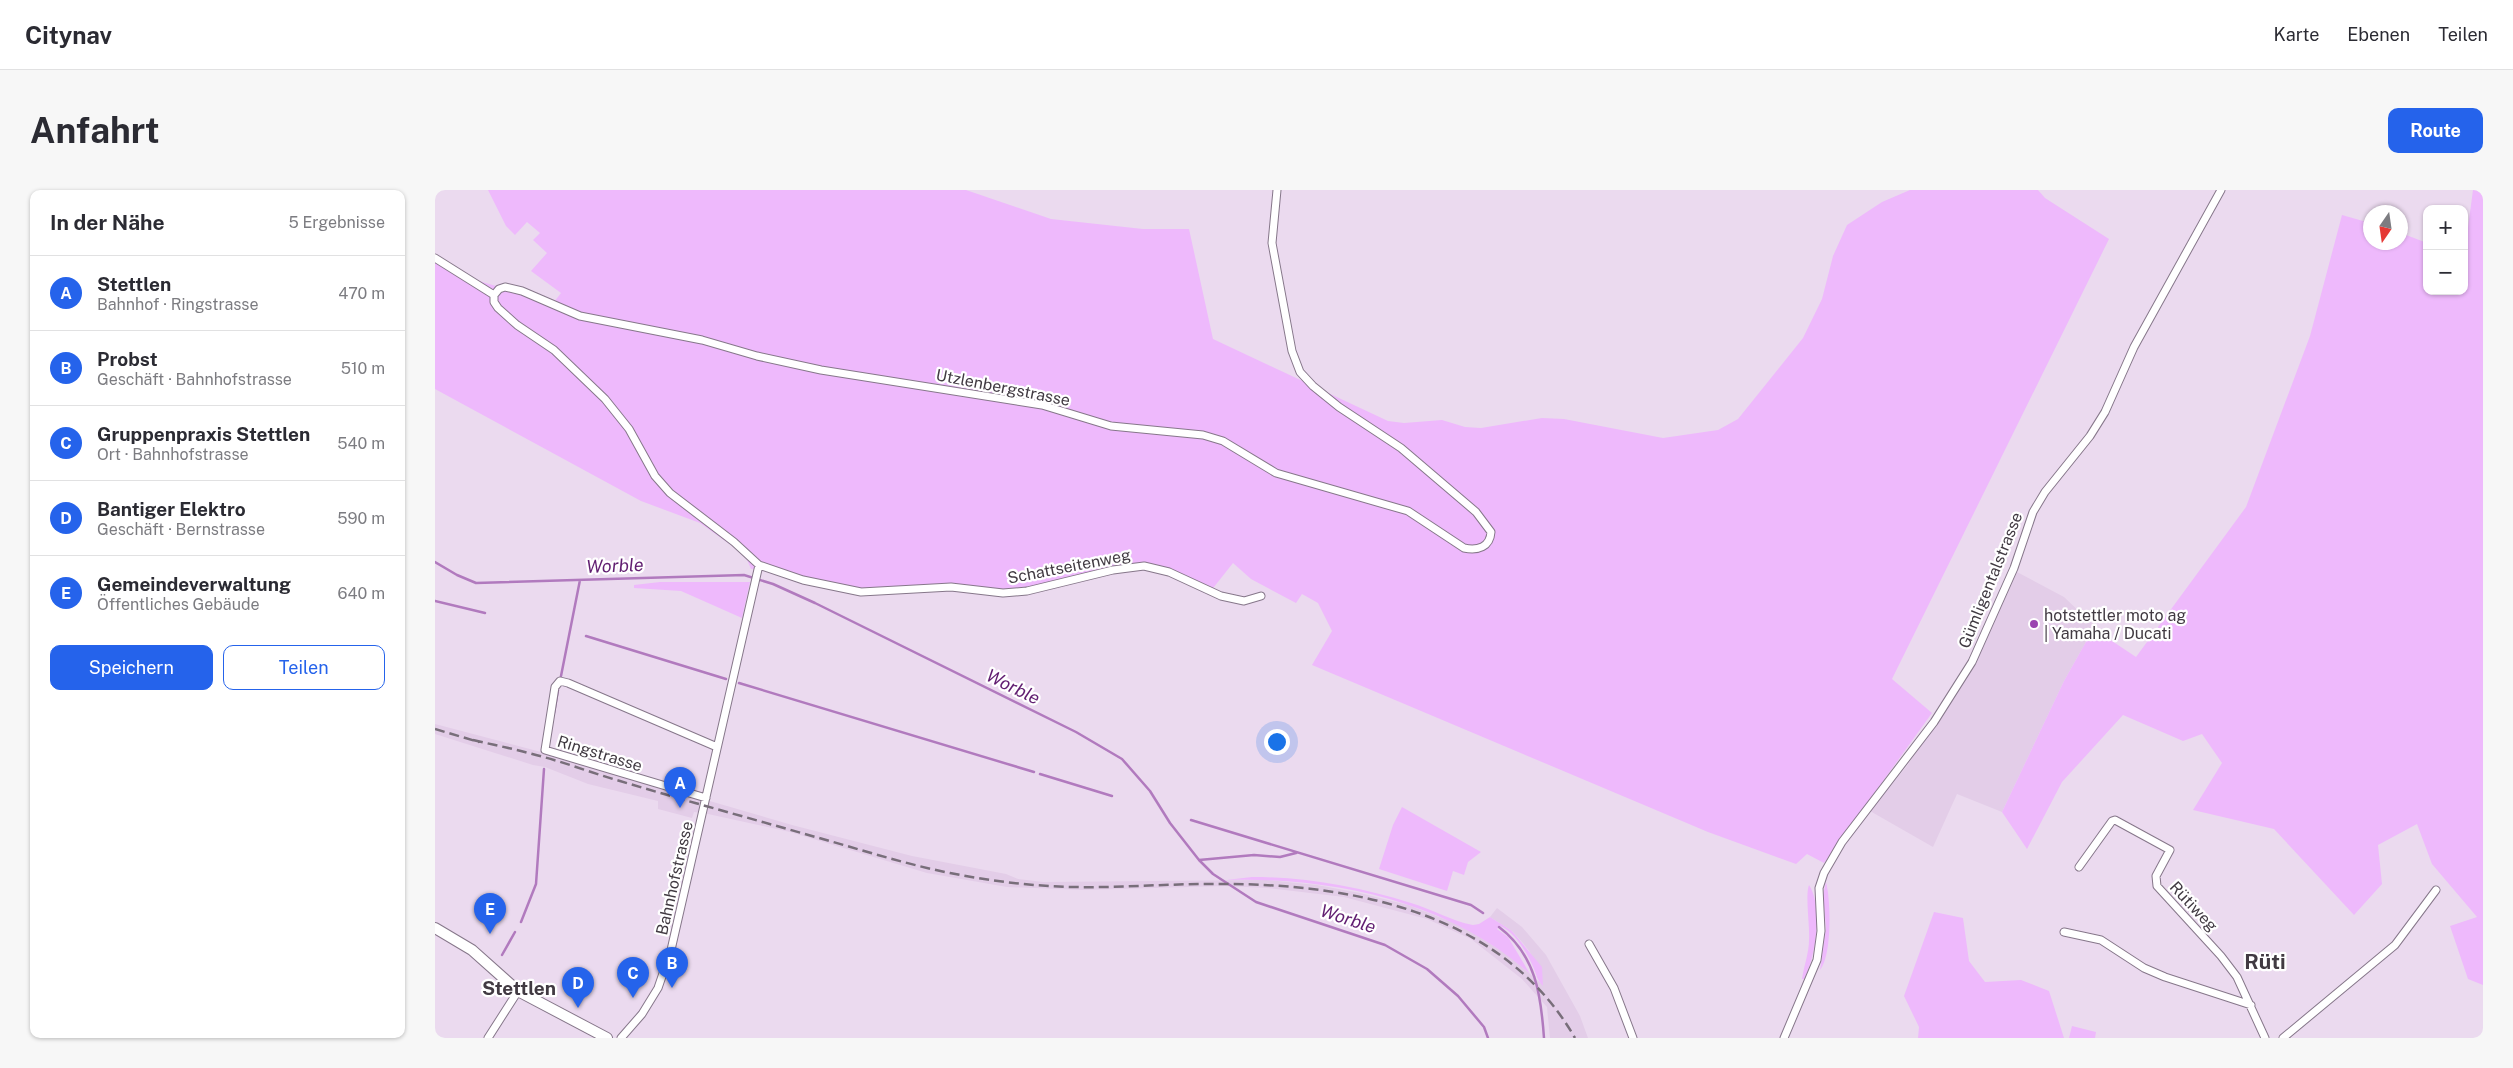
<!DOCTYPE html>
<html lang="de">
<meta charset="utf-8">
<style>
body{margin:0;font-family:"Public Sans",sans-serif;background:#f7f7f7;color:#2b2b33}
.controls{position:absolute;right:15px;top:15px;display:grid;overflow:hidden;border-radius:10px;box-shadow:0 1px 4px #0004}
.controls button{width:45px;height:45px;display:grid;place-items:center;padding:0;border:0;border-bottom:1px solid #e1e1e2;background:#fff;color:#2b2b33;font:25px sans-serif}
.compass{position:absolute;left:1928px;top:15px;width:45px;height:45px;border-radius:50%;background:#fff;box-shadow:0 1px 4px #0004;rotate:193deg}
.you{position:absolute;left:841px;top:551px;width:18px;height:18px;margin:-12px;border:4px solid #fff;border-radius:50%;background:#1a73e8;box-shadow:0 0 0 8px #1a73e833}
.badge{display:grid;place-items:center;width:32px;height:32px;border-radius:50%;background:#2563eb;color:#fff;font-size:16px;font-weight:700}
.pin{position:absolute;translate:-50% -41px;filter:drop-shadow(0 1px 2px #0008)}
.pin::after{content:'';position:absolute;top:26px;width:18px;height:15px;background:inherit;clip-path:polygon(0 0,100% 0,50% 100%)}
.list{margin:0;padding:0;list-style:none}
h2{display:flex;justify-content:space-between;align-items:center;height:65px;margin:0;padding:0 20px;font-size:21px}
h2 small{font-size:16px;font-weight:400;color:#7c7c81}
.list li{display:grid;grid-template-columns:32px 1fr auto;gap:15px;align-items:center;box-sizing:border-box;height:75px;padding:0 20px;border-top:1px solid #e1e1e2}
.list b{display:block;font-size:19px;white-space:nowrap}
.list p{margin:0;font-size:16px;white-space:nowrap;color:#7c7c81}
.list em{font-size:16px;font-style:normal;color:#7c7c81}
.actions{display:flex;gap:10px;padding:15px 20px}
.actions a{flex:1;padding:11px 0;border:1px solid #2563eb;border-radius:10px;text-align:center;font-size:18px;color:#2563eb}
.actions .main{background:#2563eb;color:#fff}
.map{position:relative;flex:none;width:2048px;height:848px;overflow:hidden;border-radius:10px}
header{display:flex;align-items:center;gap:30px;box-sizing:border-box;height:70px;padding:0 25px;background:#fff;border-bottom:1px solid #e1e1e2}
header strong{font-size:24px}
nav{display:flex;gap:28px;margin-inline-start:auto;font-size:18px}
.intro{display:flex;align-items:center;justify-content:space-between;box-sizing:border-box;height:120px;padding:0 30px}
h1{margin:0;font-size:35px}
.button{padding:12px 22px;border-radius:10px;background:#2563eb;color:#fff;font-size:18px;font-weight:700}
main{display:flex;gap:30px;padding:0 30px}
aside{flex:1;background:#fff;border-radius:10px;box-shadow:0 1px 4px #0004}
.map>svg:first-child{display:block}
</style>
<header>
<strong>Citynav</strong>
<nav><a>Karte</a><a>Ebenen</a><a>Teilen</a></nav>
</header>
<div class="intro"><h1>Anfahrt</h1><a class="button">Route</a></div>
<main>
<aside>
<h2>In der Nähe<small>5 Ergebnisse</small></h2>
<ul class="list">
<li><span class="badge">A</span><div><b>Stettlen</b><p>Bahnhof · Ringstrasse</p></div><em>470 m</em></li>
<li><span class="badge">B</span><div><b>Probst</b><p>Geschäft · Bahnhofstrasse</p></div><em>510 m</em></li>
<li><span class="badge">C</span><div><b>Gruppenpraxis Stettlen</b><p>Ort · Bahnhofstrasse</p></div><em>540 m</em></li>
<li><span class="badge">D</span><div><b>Bantiger Elektro</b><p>Geschäft · Bernstrasse</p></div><em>590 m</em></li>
<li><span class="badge">E</span><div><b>Gemeindeverwaltung</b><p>Öffentliches Gebäude</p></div><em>640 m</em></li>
</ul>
<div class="actions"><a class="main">Speichern</a><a>Teilen</a></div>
</aside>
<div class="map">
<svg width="2048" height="848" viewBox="0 0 2048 848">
<rect width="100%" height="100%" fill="#ebdaef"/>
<path fill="#e3cde8" d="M1582,382L1629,407L1671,447L1652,450L1629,491L1567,622L1522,604L1498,657L1435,621L1472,576L1540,474Z
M0,534L106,562L357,635L477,666L571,684L583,689L608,692L832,690L882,695L925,703L973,715L1027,736L1073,765L1108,795L1095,762L1087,752L1077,741L1055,727L1062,718L1087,737L1111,765L1145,826L1153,848H1115L1112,817L1087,789L1036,749L992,729L909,707L832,698L790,696L648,700L572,697L492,683L355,642L273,624L259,622L257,628L223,619V611L153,594L110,577L98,575L0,544Z"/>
<path fill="#eeb9fc" d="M53,0H531L616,29L708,39H754L778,149L953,231L969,233L1007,230L1030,237L1046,238L1107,228L1129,229L1228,248L1283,240L1303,229L1368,148L1387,109L1398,66L1412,35L1447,12L1475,0H1603L1610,8L1674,49L1457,489L1497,523L1389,673L1372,664L1361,674L1273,642L877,475L897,441L883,413L867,404L861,413L816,389L798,373L775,402L709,376L592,401L531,398L426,402L332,377L316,379L310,365L265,333L206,311L0,199V65L37,89L61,96L79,95L119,112L126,103L96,81L112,63L98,50L105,43L92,32L80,45L71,36Z
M2038,0H2048V795L2033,789L2015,736L2042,727L1997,674L1982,634L1943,655L1947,694L1919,725L1839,639L1758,620L1787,573L1767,544L1748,551L1688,525L1627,592L1592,659L1567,622L1629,491L1652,450L1671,447L1701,467L1811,317L1875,146L1907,25L1935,33L1936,52H1966V43L1992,53V101H2029V67Z
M225,392H315L307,428L246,401L199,398V395Z
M967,617L1046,662L1033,672L1029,685L1018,681L1012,701L944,679L958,635Z
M817,687C871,687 925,697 976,713C997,719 1016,731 1038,735L1044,734L1055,727L1077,741L1107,777L1108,796C1102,790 1102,786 1099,779C1093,764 1080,742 1065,736L1062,739L1073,747L1095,784C1013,711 898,687 791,690Z
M1391,692C1396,710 1397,766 1385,780L1391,738L1388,705Z
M1374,695C1388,716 1381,767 1369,789H1367C1369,775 1374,763 1374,750C1375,736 1370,705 1374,695Z
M1499,722L1528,728L1534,771L1550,792L1586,790L1614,801L1629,848H1483L1484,837L1469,806Z
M1637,836L1661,842L1660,848H1634Z"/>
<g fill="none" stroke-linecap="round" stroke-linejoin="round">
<path stroke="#b17abe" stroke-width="2.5" d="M0,372L22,385L41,393L309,385L338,394L380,413L641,542L687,569L715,601L735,633L764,670L778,684L821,712L950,755L992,779L1023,806L1049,837L1053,848
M0,411L50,423
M151,446L291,489
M126,486L145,390
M304,493L599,582
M119,523L123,500
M605,584L677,606
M756,630L1036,715L1048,723
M764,670L819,665L845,667L861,663
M86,732L101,694L109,579
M1064,737C1101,765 1106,805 1109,848
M67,765L80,742"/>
<defs>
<path id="minor" d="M0,68L59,105
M826,406L809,411L786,406L734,382L709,376L678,380L592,401L568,403L516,397L426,402L368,390L324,375L299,352L235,303L220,286L194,239L170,209L119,160L82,135L63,118L59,112V105L64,99L70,97L87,101L145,126L267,150L322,166L386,180L607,215L676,236L768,245L788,251L841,283L973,321L1029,358C1043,361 1055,357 1056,342L1041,322L966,258L904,217L878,196L865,182L857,161L837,53L842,0
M271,608L110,560L120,497L125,491L133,493L282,557
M1644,677L1677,631L1680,630L1735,660L1721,686L1722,696L1786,766L1802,787L1830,848
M1629,742L1666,750L1709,778L1730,787L1816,815
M1154,754L1179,798L1198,848
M53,848L83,801
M186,848L207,824L223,798L236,760L324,375
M1349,848L1382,770L1386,741L1384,698L1389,683L1407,652L1499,532L1537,472L1579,378L1598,322L1610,302L1655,246L1670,222L1699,157L1786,0
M1848,848L1960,755L2001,700"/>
<path id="secondary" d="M0,738L37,760L83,801L172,848"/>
</defs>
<use href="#minor" stroke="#86778a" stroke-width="9"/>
<use href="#secondary" stroke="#86778a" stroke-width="12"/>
<use href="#minor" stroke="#fff" stroke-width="7"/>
<use href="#secondary" stroke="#fff" stroke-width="10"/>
<path stroke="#786e7a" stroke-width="2.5" stroke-dasharray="10 5" stroke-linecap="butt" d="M0,539L44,552
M38,550C59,555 80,559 101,565C129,572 157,583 185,591C251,611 318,629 384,648C427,660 470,674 515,683C555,691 596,696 637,697C683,698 728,694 773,694C910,692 1066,719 1140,848"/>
</g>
<circle fill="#9b44b0" stroke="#fff" stroke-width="2" cx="1599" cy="434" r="5"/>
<g text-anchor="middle" stroke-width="4.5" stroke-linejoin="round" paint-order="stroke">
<g font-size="16" fill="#413a42" stroke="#fff">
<text transform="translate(568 197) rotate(11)" y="6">Utzlenbergstrasse</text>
<text transform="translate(634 376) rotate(-11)" y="6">Schattseitenweg</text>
<text transform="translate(1555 390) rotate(-68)" y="6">Gümligentalstrasse</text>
<text transform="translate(165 563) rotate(17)" y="6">Ringstrasse</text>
<text transform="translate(239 688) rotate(-77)" y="6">Bahnhofstrasse</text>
<text transform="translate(1759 716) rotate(47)" y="6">Rütiweg</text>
</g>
<g font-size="16" fill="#413a42" stroke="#fff" text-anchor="start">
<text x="1609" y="431">hotstettler moto ag<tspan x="1609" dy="18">| Yamaha / Ducati</tspan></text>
</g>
<g font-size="18" font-style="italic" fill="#611e71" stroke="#fff">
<text transform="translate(180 376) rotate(-2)" y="6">Worble</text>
<text transform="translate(578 497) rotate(26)" y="6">Worble</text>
<text transform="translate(913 729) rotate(18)" y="6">Worble</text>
</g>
<g font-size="19" font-weight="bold" fill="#413a42" stroke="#fff">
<text x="84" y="805">Stettlen</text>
</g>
<g font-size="21" font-weight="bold" fill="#413a42" stroke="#fff">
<text x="1830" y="779">Rüti</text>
</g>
</g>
</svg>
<div class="controls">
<button>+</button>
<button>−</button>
</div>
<svg class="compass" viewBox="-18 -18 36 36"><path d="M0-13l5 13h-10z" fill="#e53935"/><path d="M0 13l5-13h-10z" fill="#7c7c81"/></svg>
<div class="you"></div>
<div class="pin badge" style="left:245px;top:618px">A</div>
<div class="pin badge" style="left:237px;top:798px">B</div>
<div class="pin badge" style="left:198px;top:808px">C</div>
<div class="pin badge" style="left:143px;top:818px">D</div>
<div class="pin badge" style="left:55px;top:744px">E</div>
</div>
</main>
